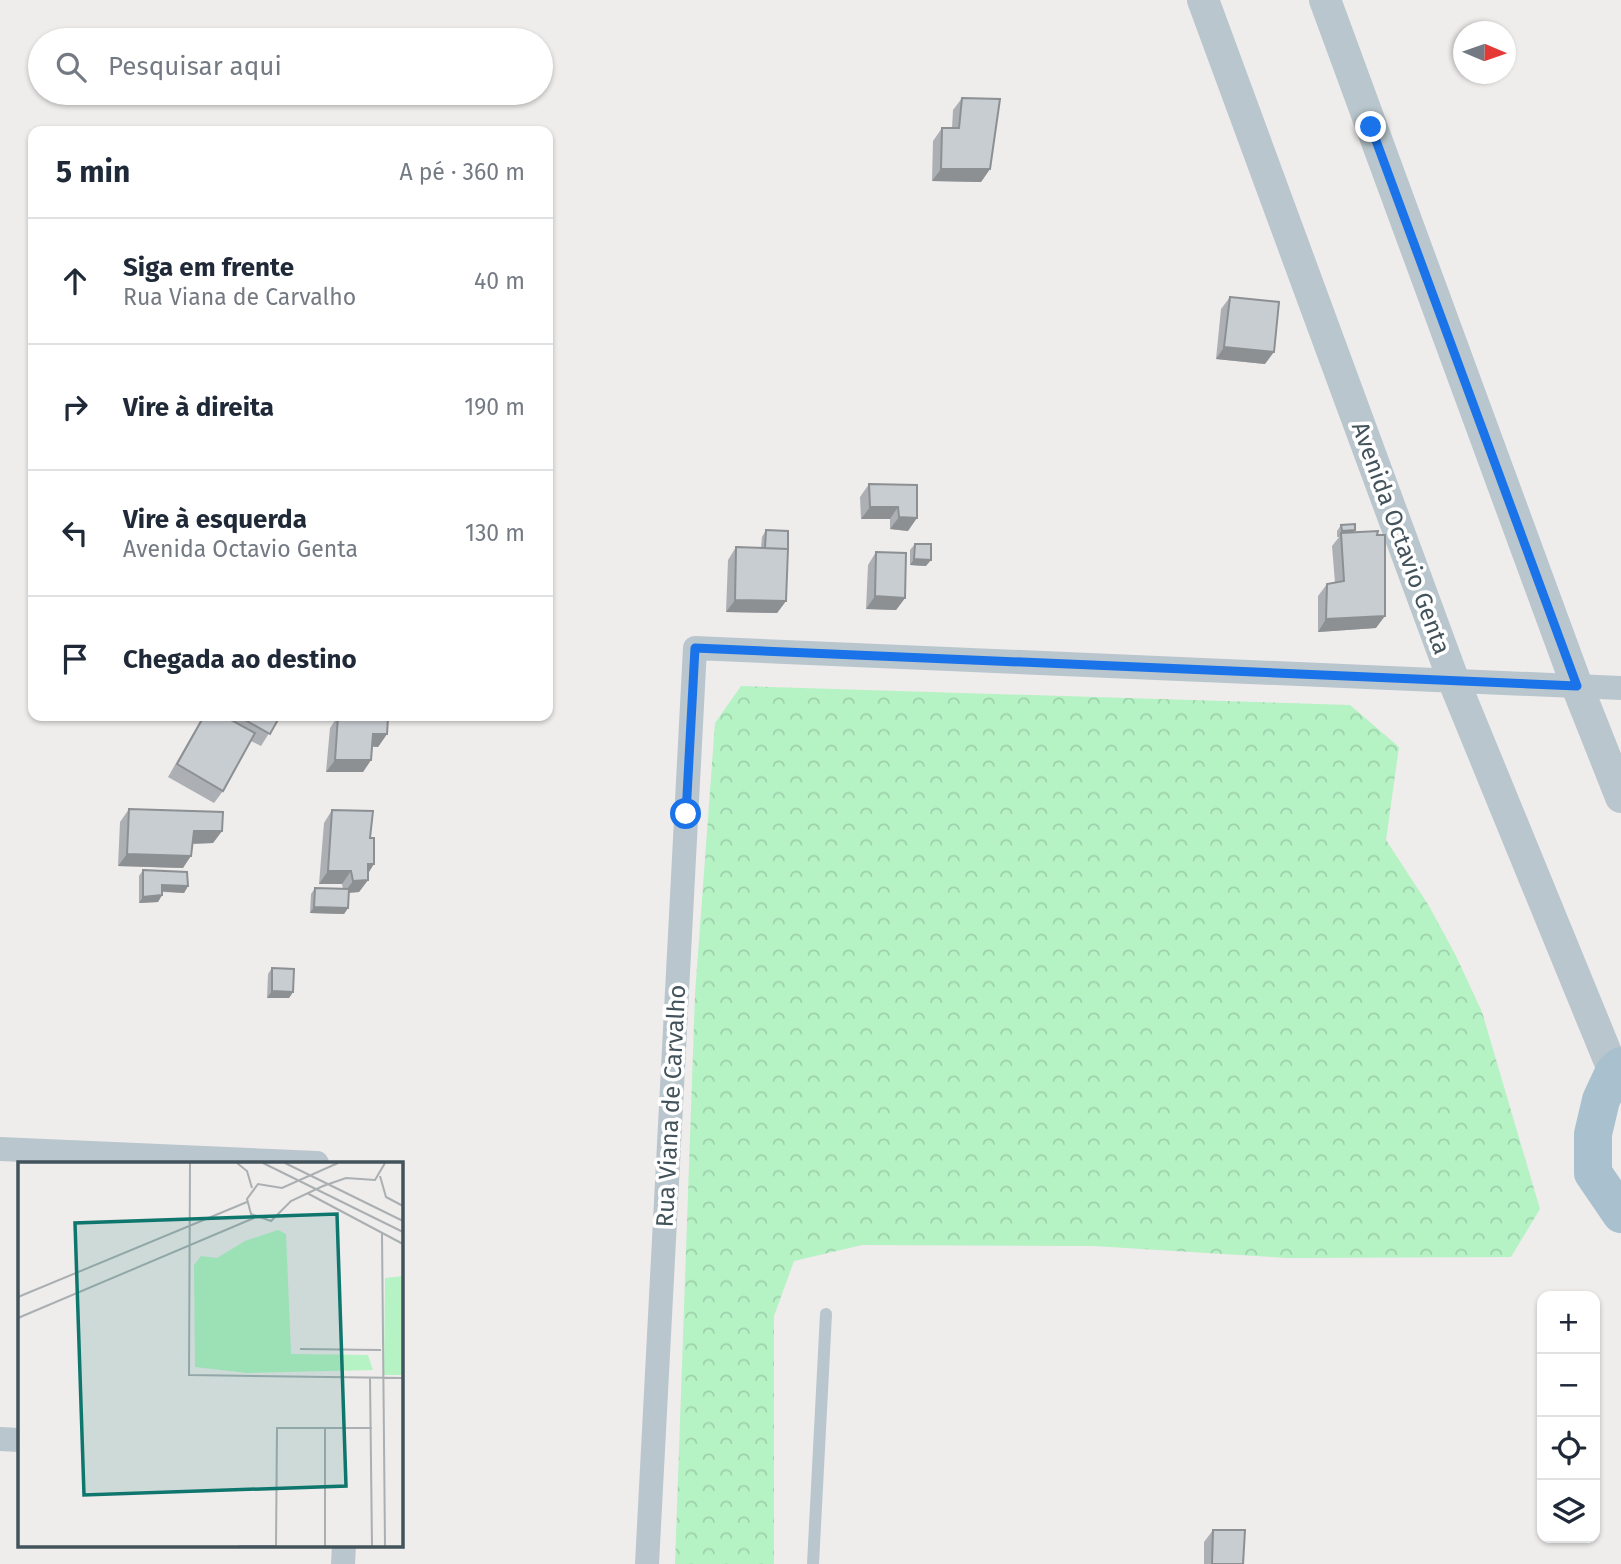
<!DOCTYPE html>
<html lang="pt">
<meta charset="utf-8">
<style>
body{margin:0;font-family:"Fira Sans",sans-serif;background:#f2f2f3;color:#1f2937}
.controls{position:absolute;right:21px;bottom:21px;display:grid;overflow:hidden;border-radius:14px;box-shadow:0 2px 5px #0004}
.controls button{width:63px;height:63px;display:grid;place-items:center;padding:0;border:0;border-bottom:2px solid #e0e1e3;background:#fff;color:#1f2937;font:35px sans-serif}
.compass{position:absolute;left:1453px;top:21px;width:63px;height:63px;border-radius:50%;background:#fff;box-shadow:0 2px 5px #0004;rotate:92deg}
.stop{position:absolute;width:21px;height:21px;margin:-16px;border:5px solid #1a73e8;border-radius:50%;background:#fff}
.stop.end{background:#1a73e8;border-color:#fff;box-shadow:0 2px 7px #0008}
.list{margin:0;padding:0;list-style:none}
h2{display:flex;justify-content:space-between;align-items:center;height:91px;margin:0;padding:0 28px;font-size:30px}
h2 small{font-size:23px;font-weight:400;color:#747a83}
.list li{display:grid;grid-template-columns:46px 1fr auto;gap:21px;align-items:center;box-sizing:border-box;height:126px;padding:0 28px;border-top:2px solid #e0e1e3}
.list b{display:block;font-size:26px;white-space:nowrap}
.list p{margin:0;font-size:23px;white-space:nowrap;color:#747a83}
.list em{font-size:23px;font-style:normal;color:#747a83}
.icon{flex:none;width:38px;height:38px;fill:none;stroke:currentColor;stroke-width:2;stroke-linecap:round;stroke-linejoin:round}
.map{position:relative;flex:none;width:1621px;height:1564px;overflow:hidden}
.search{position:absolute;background:#fff;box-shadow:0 2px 5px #0004;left:28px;top:28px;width:525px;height:77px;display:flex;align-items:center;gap:18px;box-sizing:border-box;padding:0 24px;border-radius:38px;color:#747a83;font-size:26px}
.panel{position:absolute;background:#fff;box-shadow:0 2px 5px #0004;left:28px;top:126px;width:525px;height:595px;border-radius:14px}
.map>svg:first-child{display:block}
</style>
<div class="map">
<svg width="1621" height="1564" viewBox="0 0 1621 1564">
<defs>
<pattern id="forest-crowns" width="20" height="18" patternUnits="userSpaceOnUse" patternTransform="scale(1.75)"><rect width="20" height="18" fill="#b5f2c4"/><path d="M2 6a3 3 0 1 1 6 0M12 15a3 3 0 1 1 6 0" fill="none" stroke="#9dd1ab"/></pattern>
</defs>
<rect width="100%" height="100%" fill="#efecec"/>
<path fill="url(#forest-crowns)" d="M741,686L1350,705L1399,747L1386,840L1429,906L1456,956L1482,1012L1540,1209L1511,1257L1288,1258L1093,1246L862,1245L794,1261L774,1316V1564H675L695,995L715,723Z"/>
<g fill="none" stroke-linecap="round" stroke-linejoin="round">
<path stroke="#b9c6cd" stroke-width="12" d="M813,1564L826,1314"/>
<path stroke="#b9c6cd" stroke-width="24" d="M0,1149L317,1163
M0,1439L19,1440
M343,1564L344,1545
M647,1564L695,648L1621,688"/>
<path stroke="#b9c6cd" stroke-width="32" d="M1203,0L1453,679L1614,1072
M1325,0L1577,686L1621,797"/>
<path stroke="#a9c1ce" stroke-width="38" d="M1621,1066L1614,1072L1601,1100L1593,1134V1173L1621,1214"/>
</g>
<path fill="#acb0b5" d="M962,98L990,169L981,182L932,181L933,141L942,128H952L953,110Z
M1230,297L1265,364L1216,359L1221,309Z
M869,484L917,485L908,531L890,529V519H861L860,497Z
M1341,525L1355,530L1353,532L1377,535L1376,628L1318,632V596L1327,584L1335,583L1332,546L1339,537H1337V531Z
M766,530L786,601L777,613L726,612L728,560L736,547L761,548L762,537Z
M915,544L926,566L910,565V550Z
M876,552L905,598L896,610L866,609L868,565Z
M203,716H280L261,746L251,741L223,791L214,803L168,777Z
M338,716L387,734L378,747L372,746L371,760L363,772H326L330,728Z
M129,809L222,831L213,843L192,844L183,868L118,866L120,822Z
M332,810L370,838L368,880L359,892L349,893L348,908L344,914L310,913L311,894L315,888L343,889L342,884H319L324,823Z
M143,870L188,886L184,893L162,892V895L158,902L139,903V876Z
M272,968L293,992L289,998H267L268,974Z
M1213,1530L1243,1564H1204V1542Z"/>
<path fill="#8c9093" d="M941,169H990L981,182L932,181Z
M1224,347L1274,352L1265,364L1216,359Z
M870,507H898L890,519H861Z
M899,517L917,518L908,531L890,529Z
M1355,530L1350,537L1341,533L1337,537L1342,531Z
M914,559L931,560L926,566L910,565Z
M875,596L905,598L896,610L866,609Z
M735,600L786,601L777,613L726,612Z
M1385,616L1376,628L1318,632L1326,619Z
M373,734H387L378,747L364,746Z
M335,760H371L363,772H326Z
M194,831H222L213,843L185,844Z
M127,854L191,856L183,868L118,866Z
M368,864H374L366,877Z
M328,871H351L342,884H319Z
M368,880L359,892L344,893L353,881Z
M162,885L188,886L184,893L158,891Z
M162,895L158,902L139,903L143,897Z
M314,907L348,908L344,914L310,913Z
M272,991L293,992L289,998H267Z"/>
<path fill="#c8cdd2" stroke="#8c9093" stroke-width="2" d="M962,98L1000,99L990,169H941L942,128H959Z
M1230,297L1279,302L1274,352L1224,347Z
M869,484L917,485V518L899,517L898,507H870Z
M1355,524V530L1342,531L1341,525Z
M766,530L788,531V549L765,548Z
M1378,531L1377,535H1385V616L1326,619L1327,584L1344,581L1341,533Z
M915,544H931V560L914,559Z
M736,547L788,549L786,601L735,600Z
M876,552L906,553L905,598L875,596Z
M204,716H224L255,733L223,791L177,764Z
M238,716H280L270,734Z
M338,716L388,718L387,734H373L371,760H335Z
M129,809L223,812L222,831H194L191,856L127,854Z
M332,810L373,811L370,838H374V864H368V880L353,881L351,871H328Z
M143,870L187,872L188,886L162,885V895L143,897Z
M315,888L349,889L348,908L314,907Z
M272,968L294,969L293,992L272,991Z
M1213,1530H1245L1243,1564H1212Z"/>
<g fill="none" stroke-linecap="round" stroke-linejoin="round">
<path stroke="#1a73e8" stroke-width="9" d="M686,814L695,648L1577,686L1371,127"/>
</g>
<g text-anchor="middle" stroke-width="7" stroke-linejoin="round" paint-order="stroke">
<g font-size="24" fill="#43535b" stroke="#fff">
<text transform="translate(1401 538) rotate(70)" y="8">Avenida Octavio Genta</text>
<text transform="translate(671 1106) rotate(-87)" y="8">Rua Viana de Carvalho</text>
</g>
</g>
<g transform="translate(18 1162)">
<rect width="385" height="385" fill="#efecec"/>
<path d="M260,68L268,72L273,192L350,193L355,208L229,211L177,205L176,103L183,94L199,96L227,79ZM385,114V213H366L367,116Z" fill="#b5f2c4"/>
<path fill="none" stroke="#aaafb2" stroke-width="2" d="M172,1L171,213L385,216M219,1L229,9L234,26M245,1L385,70M267,1L385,59M320,1L264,26L240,22L229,37L233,52L253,59L273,39L305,24L328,16L357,18L367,1M362,14L368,35L385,44M289,31L385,82M364,71L367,384M0,135L229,40M0,156L236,56M282,187L363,188M352,216L354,384M307,266V384M221,384H258M258,384L259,266H354"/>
<path fill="#0f766e" fill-opacity="0.15" stroke="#0f766e" stroke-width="3.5" d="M319,52L328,324L66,333L57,61Z"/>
<rect width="385" height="385" fill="none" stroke="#43535b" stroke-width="3.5"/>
</g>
</svg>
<div class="controls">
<button>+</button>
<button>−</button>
<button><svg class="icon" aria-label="locate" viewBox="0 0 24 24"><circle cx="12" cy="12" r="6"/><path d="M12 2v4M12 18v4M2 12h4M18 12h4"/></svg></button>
<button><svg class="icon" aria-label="layers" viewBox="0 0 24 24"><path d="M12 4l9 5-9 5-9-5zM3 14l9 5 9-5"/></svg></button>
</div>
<svg class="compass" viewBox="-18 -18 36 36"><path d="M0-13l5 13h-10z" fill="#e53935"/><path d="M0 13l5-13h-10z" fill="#747a83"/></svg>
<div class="stop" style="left:686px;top:814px"></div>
<div class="stop end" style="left:1371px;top:127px"></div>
<div class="search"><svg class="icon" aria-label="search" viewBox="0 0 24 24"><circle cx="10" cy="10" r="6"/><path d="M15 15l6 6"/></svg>Pesquisar aqui</div>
<section class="panel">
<h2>5 min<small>A pé · 360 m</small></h2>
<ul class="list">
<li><svg class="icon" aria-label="ahead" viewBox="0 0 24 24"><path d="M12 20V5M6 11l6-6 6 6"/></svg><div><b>Siga em frente</b><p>Rua Viana de Carvalho</p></div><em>40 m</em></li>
<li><svg class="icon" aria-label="right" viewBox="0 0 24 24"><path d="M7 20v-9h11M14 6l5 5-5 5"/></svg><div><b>Vire à direita</b></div><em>190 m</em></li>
<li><svg class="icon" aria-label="left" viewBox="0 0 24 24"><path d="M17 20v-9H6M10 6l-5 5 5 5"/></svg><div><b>Vire à esquerda</b><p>Avenida Octavio Genta</p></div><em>130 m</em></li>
<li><svg class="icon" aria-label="arrive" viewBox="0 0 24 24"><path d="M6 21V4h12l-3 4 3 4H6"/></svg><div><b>Chegada ao destino</b></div></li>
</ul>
</section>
</div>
